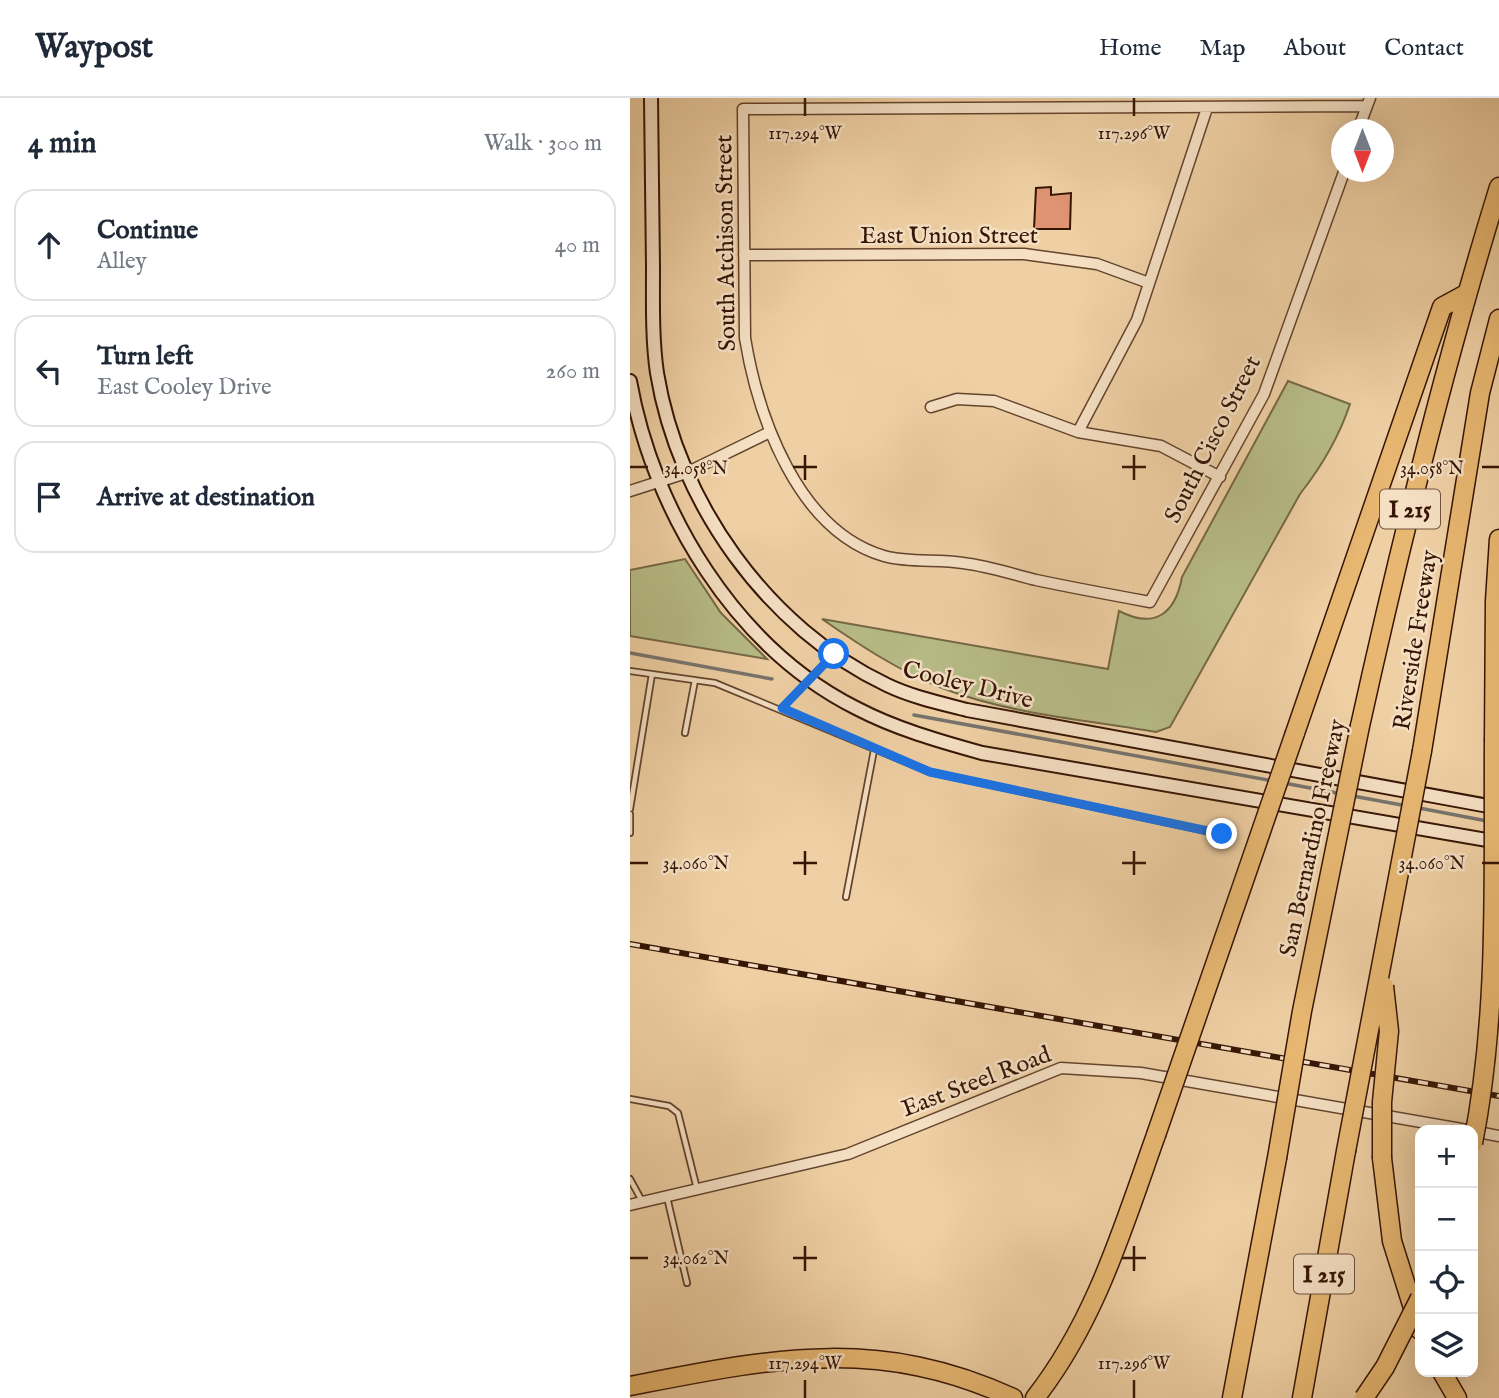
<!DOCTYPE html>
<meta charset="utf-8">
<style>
body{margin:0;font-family:"IM FELL English",serif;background:#f2f2f3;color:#1f2937}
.controls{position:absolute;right:21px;bottom:21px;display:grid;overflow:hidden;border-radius:14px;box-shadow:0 7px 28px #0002}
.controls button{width:63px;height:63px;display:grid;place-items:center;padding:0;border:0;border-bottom:2px solid #e0e1e3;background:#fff;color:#1f2937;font:35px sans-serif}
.compass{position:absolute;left:701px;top:21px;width:63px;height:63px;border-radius:50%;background:#fff;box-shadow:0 7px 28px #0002;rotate:180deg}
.stop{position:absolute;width:21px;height:21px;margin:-16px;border:5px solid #1a73e8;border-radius:50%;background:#fff}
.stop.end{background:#1a73e8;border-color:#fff;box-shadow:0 2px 7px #0008}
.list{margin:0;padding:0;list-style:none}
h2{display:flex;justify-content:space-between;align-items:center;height:91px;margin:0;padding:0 28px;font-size:30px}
h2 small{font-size:23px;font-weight:400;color:#747a83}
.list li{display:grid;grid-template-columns:46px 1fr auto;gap:21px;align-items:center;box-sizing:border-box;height:112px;margin:0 14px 14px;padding:0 14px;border:2px solid #e0e1e3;border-radius:21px}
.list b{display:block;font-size:26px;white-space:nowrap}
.list p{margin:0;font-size:23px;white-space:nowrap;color:#747a83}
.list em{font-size:23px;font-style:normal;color:#747a83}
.icon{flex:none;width:38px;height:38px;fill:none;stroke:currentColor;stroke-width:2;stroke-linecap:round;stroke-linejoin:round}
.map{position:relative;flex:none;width:869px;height:1300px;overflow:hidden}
header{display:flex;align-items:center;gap:42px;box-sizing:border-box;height:98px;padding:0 35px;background:#fff;border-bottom:2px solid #e0e1e3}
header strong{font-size:33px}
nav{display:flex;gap:38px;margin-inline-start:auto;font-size:24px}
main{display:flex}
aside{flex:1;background:#fff}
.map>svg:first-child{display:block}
</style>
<header>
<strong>Waypost</strong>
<nav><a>Home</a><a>Map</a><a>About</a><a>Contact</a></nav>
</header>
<main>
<aside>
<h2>4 min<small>Walk · 300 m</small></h2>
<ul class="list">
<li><svg class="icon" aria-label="ahead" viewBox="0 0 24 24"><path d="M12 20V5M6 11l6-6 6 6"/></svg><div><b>Continue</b><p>Alley</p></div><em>40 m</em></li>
<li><svg class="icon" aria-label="left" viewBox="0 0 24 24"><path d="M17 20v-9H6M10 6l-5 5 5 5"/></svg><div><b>Turn left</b><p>East Cooley Drive</p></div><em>260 m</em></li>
<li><svg class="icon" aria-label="arrive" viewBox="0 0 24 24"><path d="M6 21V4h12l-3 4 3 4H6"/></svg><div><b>Arrive at destination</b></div></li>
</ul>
</aside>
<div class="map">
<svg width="869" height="1300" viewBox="0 0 869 1300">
<rect width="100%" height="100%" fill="#efd0a4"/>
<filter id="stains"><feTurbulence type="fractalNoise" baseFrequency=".00286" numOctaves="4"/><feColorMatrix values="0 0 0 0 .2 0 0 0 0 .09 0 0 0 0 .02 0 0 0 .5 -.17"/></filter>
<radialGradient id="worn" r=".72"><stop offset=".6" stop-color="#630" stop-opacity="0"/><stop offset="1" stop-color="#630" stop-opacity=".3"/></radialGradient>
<path fill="#b7bc87" stroke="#766846" stroke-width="2" d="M658,283L720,306C709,339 692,368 670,396L540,629L526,634C456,622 379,616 312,590C269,573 231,548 192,521L478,571L489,513C524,531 545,517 552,479Z
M55,461L91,515L137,561L0,538V472Z"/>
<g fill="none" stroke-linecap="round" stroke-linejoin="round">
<path stroke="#76746e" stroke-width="3.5" d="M0,555L142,581
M284,617L643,683
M654,685L712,696
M723,698L777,708
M789,710L857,723"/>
</g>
<path fill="#df9473" stroke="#361505" stroke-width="2" d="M421,89V97L441,95L440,131H404L406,90Z"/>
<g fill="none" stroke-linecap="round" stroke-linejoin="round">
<defs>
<path id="lane" d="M0,573L85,585L300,674L591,736
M152,610L202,558
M55,635L65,582
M0,711L22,576
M0,716V735
M216,799L244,652
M0,1001L39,1008L48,1015L67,1091
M0,1081L12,1103
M37,1099L57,1185"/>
<path id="street" d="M728,32L740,0
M714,74L634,296L520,504C482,497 444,490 406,482C382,476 358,468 333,465C308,461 279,465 254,458C168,433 128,319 115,240L113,11L737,8
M114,157L394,156L467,166L519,185
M301,309L327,301L364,303L448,334L531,348L590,379
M448,334L507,222L577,10
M0,393L56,375L140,334
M843,1033L869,1038
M0,1107L218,1056L431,970L511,975L837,1032"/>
<path id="secondary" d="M21,0C22,56 22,113 23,169C23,204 22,241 27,275C48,404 137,530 257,587C282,599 310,605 337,612L869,710
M0,283C23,413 105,549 226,610C266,631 309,643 352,655L869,744"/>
<path id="highway" d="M730,628C770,447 814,267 869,89
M665,635L812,209L836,196
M864,641L865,503L869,441
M792,653L850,295L869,221
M752,1060L762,1143L790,1232
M812,1274L827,1300
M0,1288C140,1261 246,1237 383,1300
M405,1300C466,1222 493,1129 526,1037
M602,1300L647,1060
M672,1300L716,1053"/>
</defs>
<use href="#lane" stroke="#64442d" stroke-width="8"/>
<use href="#street" stroke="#64442d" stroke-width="13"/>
<use href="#secondary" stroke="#361505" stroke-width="16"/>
<use href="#highway" stroke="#361505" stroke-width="21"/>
<use href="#lane" stroke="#f5e0c4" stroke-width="4.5"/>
<use href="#street" stroke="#f5e0c4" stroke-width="10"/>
<use href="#secondary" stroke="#f5e0c4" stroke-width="12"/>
<use href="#highway" stroke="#e8b872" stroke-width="18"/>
<defs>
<path id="rail" d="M0,846L869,998"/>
</defs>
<use href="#rail" stroke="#361505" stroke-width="6"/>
<use href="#rail" stroke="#f5e0c4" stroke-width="3.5" stroke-dasharray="10" stroke-linecap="butt"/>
<defs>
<path id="highway-bridge" d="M526,1037L665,635
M843,1045C869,913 863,775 864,641
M716,1053L792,653
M647,1060L672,913L730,628
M752,1060V1004L759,933L754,888
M734,1300L755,1269L790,1200"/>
</defs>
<use href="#highway-bridge" stroke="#361505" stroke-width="21" stroke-linecap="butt"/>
<use href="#highway-bridge" stroke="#e8b872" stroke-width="18"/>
</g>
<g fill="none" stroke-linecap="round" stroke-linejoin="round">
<path stroke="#1a73e8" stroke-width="9" d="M204,556L152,610L300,674L592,736"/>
</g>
<path fill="none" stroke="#361505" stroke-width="2.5" d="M175,0V18M504,0V18M175,357V382M504,357V382M0,369H18M163,369H187M492,369H516M852,369H869M175,753V777M504,753V777M0,765H18M163,765H187M492,765H516M852,765H869M175,1148V1173M504,1148V1173M0,1160H18M163,1160H187M492,1160H516M175,1282V1300M504,1282V1300"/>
<g text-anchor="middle" stroke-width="5" stroke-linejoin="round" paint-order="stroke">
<g fill="#f5e0c4" stroke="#6f523e" stroke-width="2">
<rect x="750" y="391.5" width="60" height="39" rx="5"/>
<rect x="664" y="1156.5" width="60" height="39" rx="5"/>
</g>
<g font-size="23" font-weight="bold" fill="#361505">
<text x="780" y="419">I 215</text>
<text x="694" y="1184">I 215</text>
</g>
<g font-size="24" fill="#361505" stroke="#f5e0c4">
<text x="319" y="145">East Union Street</text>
<text transform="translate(95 145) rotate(-91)" y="8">South Atchison Street</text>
<text transform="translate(582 341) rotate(-63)" y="8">South Cisco Street</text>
<text transform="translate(785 542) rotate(-81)" y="8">Riverside Freeway</text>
<text transform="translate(338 586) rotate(14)" y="8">Cooley Drive</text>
<text transform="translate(682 740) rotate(-78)" y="8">San Bernardino Freeway</text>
<text transform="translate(346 983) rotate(-21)" y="8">East Steel Road</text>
</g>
</g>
<g font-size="18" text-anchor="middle" fill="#361505" stroke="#f5e0c4" stroke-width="5" stroke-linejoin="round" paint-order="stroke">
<text x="175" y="41">117.294°W</text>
<text x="504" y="41">117.296°W</text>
<text x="802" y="376">34.058°N</text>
<text x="66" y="376">34.058°N</text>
<text x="802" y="771">34.060°N</text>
<text x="66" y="771">34.060°N</text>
<text x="66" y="1166">34.062°N</text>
<text x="175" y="1271">117.294°W</text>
<text x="504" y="1271">117.296°W</text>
</g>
<rect width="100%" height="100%" filter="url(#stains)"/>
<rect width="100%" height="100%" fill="url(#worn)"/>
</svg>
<div class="controls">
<button>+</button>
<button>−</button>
<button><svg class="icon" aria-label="locate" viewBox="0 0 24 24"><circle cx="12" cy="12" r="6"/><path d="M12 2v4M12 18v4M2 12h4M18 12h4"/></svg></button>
<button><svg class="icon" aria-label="layers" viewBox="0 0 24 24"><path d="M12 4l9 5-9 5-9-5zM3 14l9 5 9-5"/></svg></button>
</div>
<svg class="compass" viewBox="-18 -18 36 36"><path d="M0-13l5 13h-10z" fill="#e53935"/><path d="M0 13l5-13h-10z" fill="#747a83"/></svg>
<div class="stop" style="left:204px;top:556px"></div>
<div class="stop end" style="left:592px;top:736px"></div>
</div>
</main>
